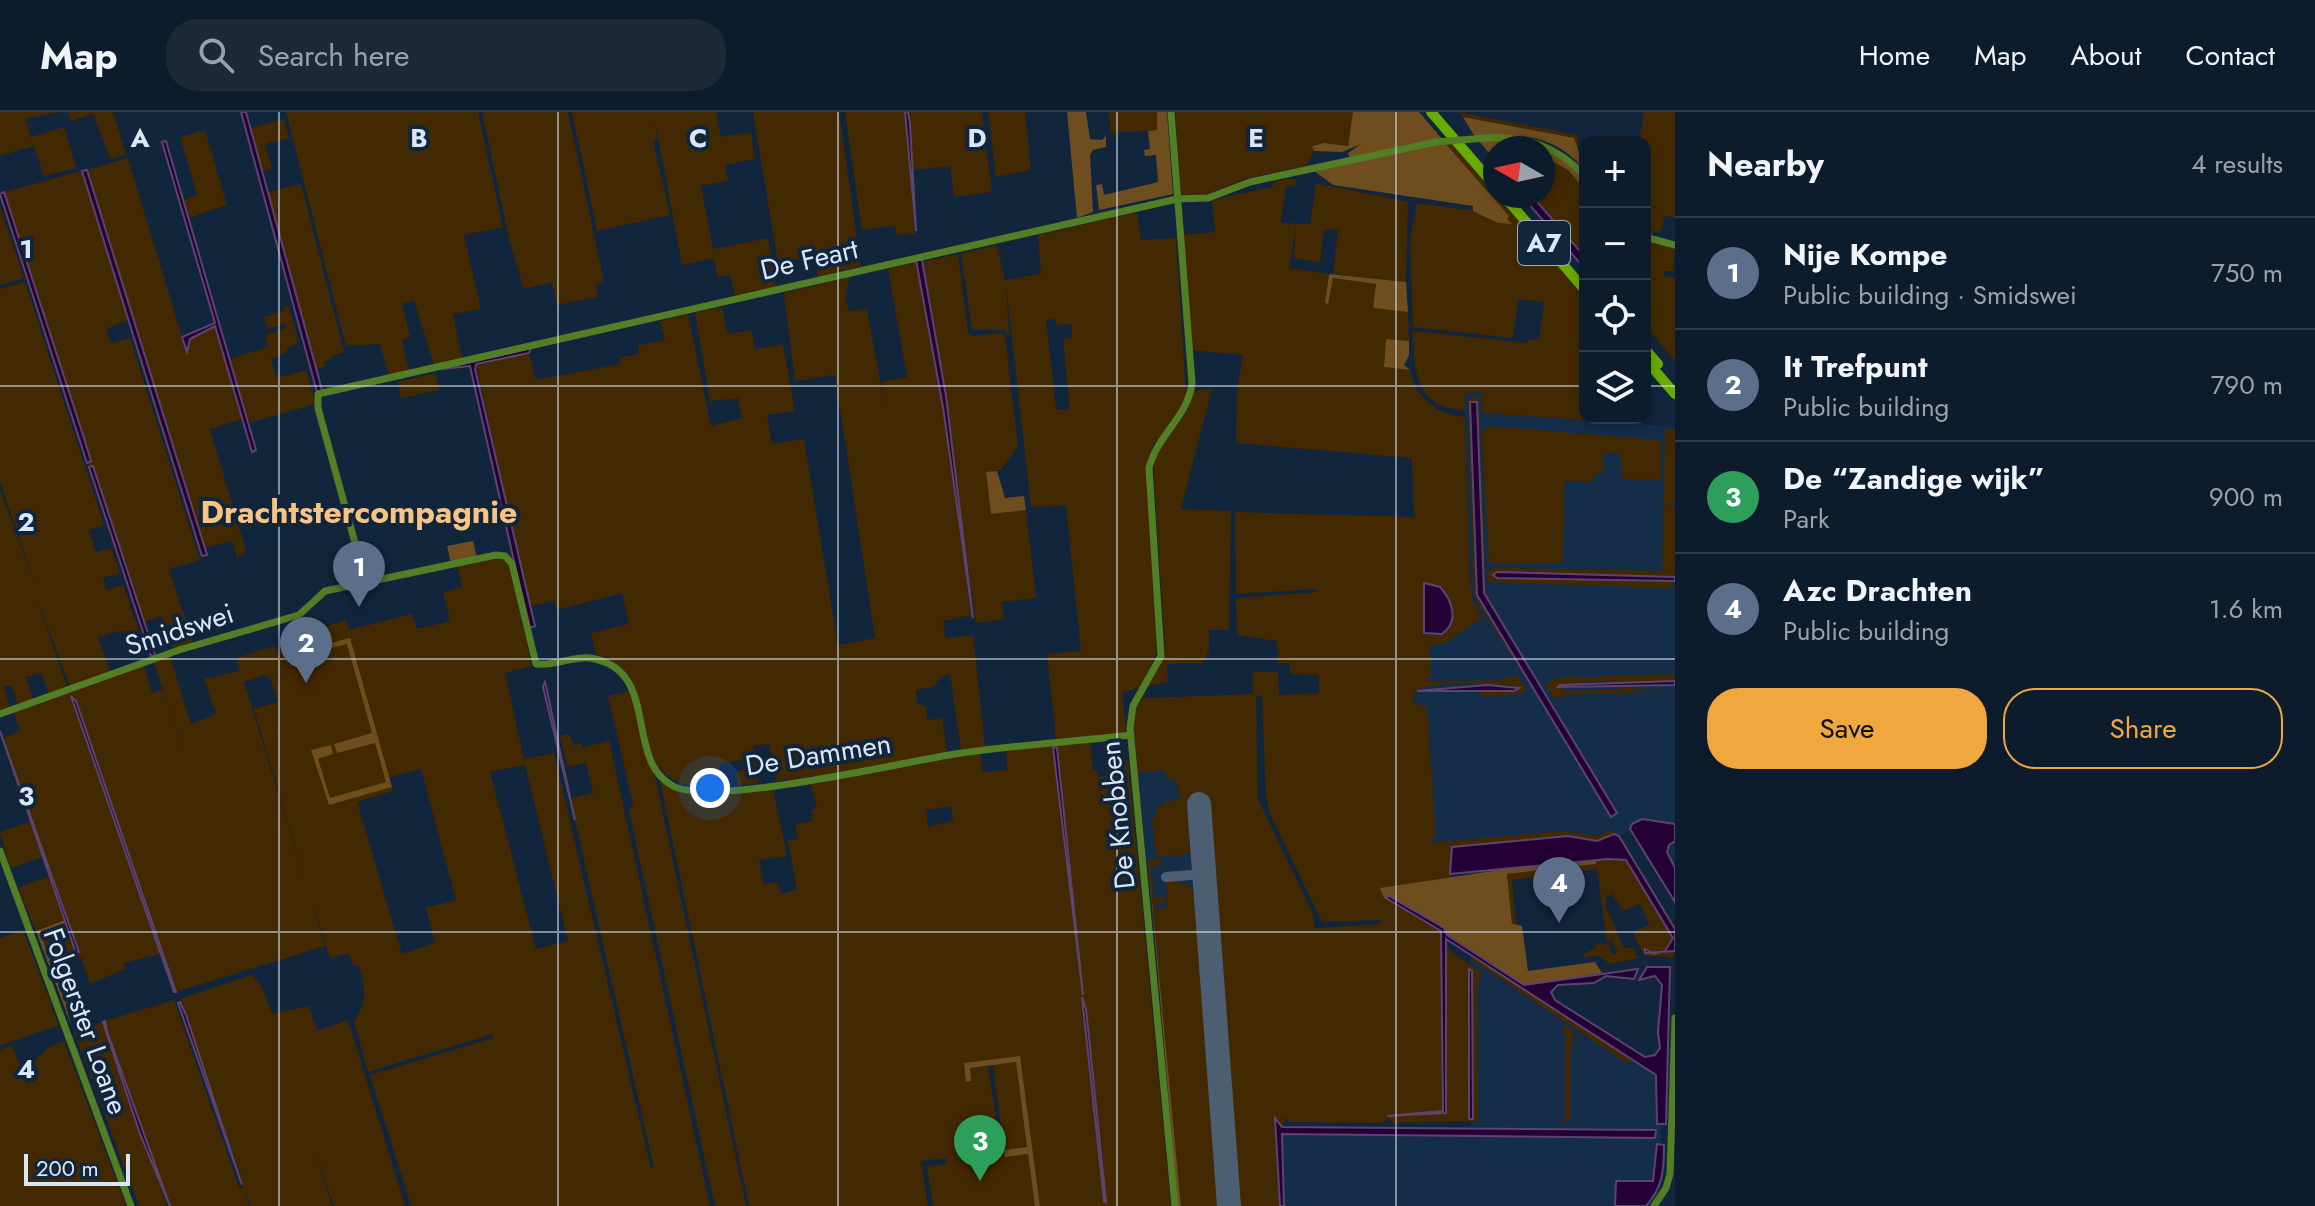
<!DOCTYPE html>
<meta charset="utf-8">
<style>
body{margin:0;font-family:Jost,sans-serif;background:#1b2939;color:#f1f3f6}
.controls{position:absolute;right:24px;top:24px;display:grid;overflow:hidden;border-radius:16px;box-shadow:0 4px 12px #0003}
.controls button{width:72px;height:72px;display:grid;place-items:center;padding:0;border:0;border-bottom:2px solid #2d3a49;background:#0d1c2d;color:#f1f3f6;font:40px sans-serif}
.compass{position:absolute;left:1483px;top:24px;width:72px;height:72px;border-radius:50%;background:#0d1c2d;box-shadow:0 4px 12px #0003;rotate:279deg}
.scale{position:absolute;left:24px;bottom:20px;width:106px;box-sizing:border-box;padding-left:8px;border:4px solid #dae7f6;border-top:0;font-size:22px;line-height:28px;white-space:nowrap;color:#dae7f6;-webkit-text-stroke:6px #11253c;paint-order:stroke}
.you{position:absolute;left:710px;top:676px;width:28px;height:28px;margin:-20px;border:6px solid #fff;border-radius:50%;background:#1a73e8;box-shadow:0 0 0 12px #1a73e833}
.badge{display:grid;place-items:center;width:52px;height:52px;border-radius:50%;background:#efa73e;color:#fff;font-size:26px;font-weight:700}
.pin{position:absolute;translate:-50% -66px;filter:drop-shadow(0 2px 4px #0008)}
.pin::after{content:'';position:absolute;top:42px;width:28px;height:24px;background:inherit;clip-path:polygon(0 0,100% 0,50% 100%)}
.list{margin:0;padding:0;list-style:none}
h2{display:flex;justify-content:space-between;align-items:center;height:104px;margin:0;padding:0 32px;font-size:34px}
h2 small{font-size:26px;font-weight:400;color:#9aa1aa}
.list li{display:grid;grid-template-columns:52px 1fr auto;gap:24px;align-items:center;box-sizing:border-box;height:112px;padding:0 32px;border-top:2px solid #2d3a49}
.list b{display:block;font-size:30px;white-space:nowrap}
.list p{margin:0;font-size:26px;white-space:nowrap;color:#9aa1aa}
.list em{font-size:26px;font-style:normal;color:#9aa1aa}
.actions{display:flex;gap:16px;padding:24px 32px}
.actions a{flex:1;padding:18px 0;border:2px solid #efa73e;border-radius:32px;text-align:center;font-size:28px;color:#efa73e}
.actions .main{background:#efa73e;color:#111}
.icon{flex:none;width:44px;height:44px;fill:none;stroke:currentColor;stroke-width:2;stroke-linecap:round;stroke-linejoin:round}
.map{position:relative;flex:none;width:1675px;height:1094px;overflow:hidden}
header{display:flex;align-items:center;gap:48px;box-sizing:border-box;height:112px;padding:0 40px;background:#0d1c2d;border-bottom:2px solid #2d3a49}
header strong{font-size:38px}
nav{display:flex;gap:44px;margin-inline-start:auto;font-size:28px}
.search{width:560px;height:72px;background:#1b2939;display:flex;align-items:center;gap:20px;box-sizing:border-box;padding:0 28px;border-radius:32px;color:#9aa1aa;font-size:30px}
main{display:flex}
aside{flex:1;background:#0d1c2d}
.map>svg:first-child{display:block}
</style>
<header>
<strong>Map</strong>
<div class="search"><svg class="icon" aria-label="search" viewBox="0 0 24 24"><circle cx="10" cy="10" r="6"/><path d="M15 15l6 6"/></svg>Search here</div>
<nav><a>Home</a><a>Map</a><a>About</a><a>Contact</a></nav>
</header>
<main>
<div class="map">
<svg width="1675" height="1094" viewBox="0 0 1675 1094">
<rect width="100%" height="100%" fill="#11253c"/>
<path fill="#142e4a" d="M1482,280L1483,301L1675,315V790L1630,718L1616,726L1605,727L1427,735L1413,587L1416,454L1470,457L1464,281Z
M1163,658L1175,668L1229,684L1279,1094H1181L1138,661Z
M1470,839L1663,963L1660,1061L1641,1094H1282L1278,1018L1471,1020Z"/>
<path fill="#432901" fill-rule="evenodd" d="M0,0H59L25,7L31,25L64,15L76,56L44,64L34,34L0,44Z
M68,0H113L126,42L110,47L93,2L71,9Z
M286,0H478L503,115L464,123L481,197L453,202L462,247L434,253L414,189L402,192L410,225L402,228L409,259L389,264L380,232L346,234Z
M482,0H568L604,170L596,172L598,185L557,193L552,170L524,177L510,131Z
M572,0H716L721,25L751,20L755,47L725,53L728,69L701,74L713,137L768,126L776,175L735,184L730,163L717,165L714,146L682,153L655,8L657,27L653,29L670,103L597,119Z
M753,0H839L861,154L818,165L815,145L778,151Z
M845,0H905L915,122L897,123L895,114L862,118Z
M908,0H982L992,80L954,85L950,54L913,58Z
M988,0H1025L1031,58L996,65Z
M1109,0H1157V18L1111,21Z
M1175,0H1353L1348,34L1324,31L1312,34L1314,39L1306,54L1248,66L1205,83L1181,84Z
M1458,0L1578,23V38L1585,50L1577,41L1574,26L1463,5Z
M1644,0H1675V106L1664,104L1661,119L1653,120L1652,127L1645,124V30H1639Z
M284,7L289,26L265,32L272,57L262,59L250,16Z
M205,18L227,93L189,106L184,88L197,83L180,25Z
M1453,31L1585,184V306H1641V312L1483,301L1481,280L1465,281V299C1415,294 1414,261 1413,219L1528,231V227L1539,228L1544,190L1518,187L1513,226L1413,215L1410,128L1417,91L1477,99L1498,111L1509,104L1446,32Z
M1543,44L1568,58L1585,78V145L1532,84H1543Z
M128,46L186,238L189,227L215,214L242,307L210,317L246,439L237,446L232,429L205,436L87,58Z
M82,59L128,208L106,217L111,231L130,226L200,448L169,457L193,532L174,538L162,504L144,510L93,354L89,355L87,351L91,349L4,80Z
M1286,67H1297L1295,74H1286L1281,111L1310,112L1316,71L1408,90L1406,170L1333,162L1338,118L1324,117L1320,151L1294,146L1296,113L1289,156L1329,162L1325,191H1328L1332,166L1376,172L1373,196L1408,200L1409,229L1387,227L1384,255L1410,258C1416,287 1436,302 1465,305L1470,471L1473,489L1482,506L1445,531L1430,533L1431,567L1424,570L1502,568L1516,563L1525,575L1524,581L1482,585V580L1514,579L1517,573C1487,573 1440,566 1413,580L1415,591L1427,595L1436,723L1430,731L1560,719L1599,724L1612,718L1614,722L1597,729L1568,724L1452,735V764L1384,785L1441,819L1443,1000L1389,1004L1446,1002L1445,834H1449V838L1482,861L1477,876L1478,1009L1394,1011L1388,1006L1382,1011L1289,1010L1285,1005L1283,1015L1274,1006L1279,1094H1236L1204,691L1193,692L1196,741L1156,745L1152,706L1156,705V694L1162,695L1163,690L1181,687L1175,668L1169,667L1163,658L1138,661L1133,611L1137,594L1143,586L1253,582V560H1278L1279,583L1319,581V563L1290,562V551H1278L1277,529L1237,523L1236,486L1317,480L1316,477L1236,482L1235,400L1414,405L1412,346L1236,331L1237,277L1243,243L1190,238L1181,123L1215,120L1212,88L1272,75L1274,70ZM1424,471L1440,475C1453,493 1457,503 1442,522L1425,523ZM1256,583L1262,584L1266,685L1270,702L1322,810L1380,808L1381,812L1315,816L1313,802L1258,687ZM1469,858L1472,859L1473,1006H1469Z
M301,72L344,240L331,244L332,247L324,250L325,255L316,257L268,80Z
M0,94L24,166L0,173Z
M1137,100L1141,128L1176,126L1186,283L1180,299L1154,332L1146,352L1157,539L1140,576L1122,580L1126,621L1056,628L1047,542L1081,539L1066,394L1031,395L1006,172L1009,223L1002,218H972L961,142L997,133L1005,168L1041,162L1038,123ZM1056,207L1057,213L1071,212L1072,226L1063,227L1070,298H1056L1046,208Z
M1645,128L1675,136L1673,159H1664L1663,164L1675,166V249L1645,214Z
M958,142L968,220L973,224L1001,221L1005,224L1018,334L1001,358L987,361L992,402L1026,398L1036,486L1002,490L1004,507L976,511L945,286L921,150Z
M916,149L943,295L972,503L943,509L945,526L973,523L985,635L961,638L950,562L941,565L933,575L916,578L917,591L926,595L927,608L942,606L947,641L855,659L776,669L769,632L753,634L759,671L737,673L736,660L744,658L742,648L719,652L724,675C604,685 679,563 596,543L591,521L629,512L622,481L557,498L554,489L529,494L476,252L526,240L529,241L536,268L620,252V246L639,242L638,233L665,228L660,209L688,202L711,314L742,306L738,286L710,289L695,200L722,195L728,222L752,218L755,237L783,232L795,299L767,303L772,332L804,327L838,533L875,526L835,263L795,269L784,184V181L850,165L845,185L849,199L867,197L886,302L881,270L907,265L888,157Z
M25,170L104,413L89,418L96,440L111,436L120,461L103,466L106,478L123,473L140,521L127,526L124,518L98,525L110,560L70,574L35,482L67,575L49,582L41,561L26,565L33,588L18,593L12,573L4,575L10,596L0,600V378L36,475L0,370V177Z
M288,193L299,230L288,236L286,241L271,247L277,266L306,258L316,292L249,311L230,247L268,235L265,223L287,216L285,212L268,217L264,205L284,199V195Z
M435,261L439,278L401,286L398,270Z
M1212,277L1181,397L1231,399L1229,518H1209V539L1202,551L1167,552L1168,570L1148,574L1165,538L1153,348L1192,279Z
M1476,285L1479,286L1486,481L1537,571L1484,481L1475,289L1470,290L1476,475L1485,501L1531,574L1479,495L1474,477L1468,288Z
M1488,314L1658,328L1661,331V367H1623L1620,342H1603V362H1594V369H1564L1563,452H1489L1482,320Z
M1665,318H1675V392H1669L1675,397V465L1673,459L1672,465L1497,460L1495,465L1672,469V476L1488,470V460L1493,456L1662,459Z
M494,447H502L509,453L532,554L505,561L524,647L554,641L651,1057L654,1056L575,708L572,686L593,681L586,651L568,655L560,624L568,622L574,633L581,631L583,636L609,628L710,1094H411L370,963L493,926V922L368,960L354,910C367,891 366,874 358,853L353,854L349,841L330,846L310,782L325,834L176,880L74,584L161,841L124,851L125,857L90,872L81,845L53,856L40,821L66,811L71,825L62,790L3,626L20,619L14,600L144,553L152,581L163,577L192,664L153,548L170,544L191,612L216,602L204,567L239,559L236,546L275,534L279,545L281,535L308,526L318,549L310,519L346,508L349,518L412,502L417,517L450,509L443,480L462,475L458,455ZM264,563L270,565L278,590L254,597L308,778L244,570ZM525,653L568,829L536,837L490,660ZM421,657L456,788L426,796L435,831L402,842L357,690L393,679L389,665Z
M1675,562L1672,569H1591L1560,573L1566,579L1621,578V575L1632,574L1634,578L1675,579L1565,583L1555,587L1545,573L1558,566Z
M630,579L646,646L655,664L746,1094H715L629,699L633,692L608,584Z
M1090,630L1093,658H1097L1098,665L1110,664L1109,654L1115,653V649L1128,647L1171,1094H1040L1020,944L964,952L967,970L969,956L988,954L1001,1039L1004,1038L993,953L1016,950L1027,1035L1004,1038L1005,1044L1028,1042L1035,1094H933L927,1054L947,1052L946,1046L921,1049L928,1094H749L660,669C692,694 736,680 773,676L787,744L759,748L764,773L777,770L781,782L797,778L788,728L798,727L795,712L813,709L811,698L817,696L810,671L980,641L983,660L1007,658L1006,638ZM1053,635L1057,636L1083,883ZM951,694L953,709L928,715L926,698Z
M30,710L43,745L10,756L0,720Z
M1148,747H1162V756L1158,749V754L1151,755L1154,786L1165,784L1166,792L1156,790V797L1168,796L1166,766L1181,765V774H1189L1197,781L1221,1094H1181Z
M1608,747L1620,746L1630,752L1673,826L1672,833L1656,842L1675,839L1673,845L1644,844L1633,820L1649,813L1640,792L1623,799L1612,782L1606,785V795L1624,836H1634L1638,846L1610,852L1599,844L1584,845L1583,842L1596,836L1595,831L1610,833L1612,843L1617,840L1612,829L1617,824L1607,831L1597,757L1512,768L1516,811L1522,814L1512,813L1507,762L1595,752L1596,748Z
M50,764L65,808L36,819L18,776Z
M23,818L59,913L0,934V826Z
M1473,843L1633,947L1627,951L1472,848Z
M252,863L263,877L272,902L309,894L317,919L348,908L405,1094H334L315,1039L332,1094H251L244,1077L249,1094H170L105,909L174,888L240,1078L243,1075L241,1064L180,887Z
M103,910L167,1094H139L74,920Z
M1565,913L1575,922L1571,935L1570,1008L1561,1012L1565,1008V919H1562Z
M64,929L126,1094H0V938L12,933L27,972L38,967L32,951L49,935Z"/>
<path fill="#6e4d1f" d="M1067,0H1086L1090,27L1102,28L1106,24V35L1093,38L1090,43L1093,100L1077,106Z
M1157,0H1167L1173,82L1099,98L1096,73L1102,72L1104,83L1158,70L1156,43L1145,44L1144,38L1150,37L1148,19L1157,18Z
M1353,0H1419L1443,28L1350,46L1348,41L1361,32L1342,40L1314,39L1312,34L1324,31L1348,34Z
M1463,5L1574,26L1585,58C1552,20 1519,22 1475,25Z
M1508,27C1534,32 1585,45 1585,78L1568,58L1543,44V36H1495V40H1488L1479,29Z
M1446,32L1509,104L1507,107L1512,112L1498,111L1473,99V94L1333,73L1314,59L1381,41Z
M1329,162L1406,170L1408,200L1373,196L1376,172L1333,166L1328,192L1325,191Z
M1386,227L1409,229V243L1404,253L1410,258L1384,255Z
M997,359L1005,386L1024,384L1026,398L991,402L986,360Z
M473,429L477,446L451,451L447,434Z
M350,526L392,675L329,693L311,638L331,633L333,642L318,647L330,686L386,670L375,631L337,641L334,632L372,621L347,532L320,539L319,548L315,535Z
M1148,747L1181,1094H1178Z
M1596,748V752L1507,762L1512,812L1522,814L1528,859L1595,850L1602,861L1524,873L1389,784L1384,786L1380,776L1506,757Z
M65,808L66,811L40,821L53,855L66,851L71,865L60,869L65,883L69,882L66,893L71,913L36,819Z
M1020,944L1040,1094H1035L1028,1042L1005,1045L1004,1038L1027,1035L1016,950L970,956L971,969L966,970L964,951Z"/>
<path fill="#250036" stroke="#5b4570" stroke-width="2" d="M241,0H246L322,278L317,280Z
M905,0H908L910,12L916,119Z
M166,29L256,338L252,340L215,214L190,227L187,240L182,225L215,211L162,30Z
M87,58L207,443L202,444L82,59Z
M4,80L83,323L91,349L87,351L0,82Z
M1522,84H1532L1585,145V157Z
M916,148H922L946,284L973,506L943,295Z
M531,236L529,241L476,252L475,257L535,514L529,516L470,254L441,257Z
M1470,290H1477L1484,481L1617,701L1611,705L1477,483Z
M93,354L155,543L151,544L89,355Z
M1497,460L1675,465V469L1497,466L1493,463Z
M1424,471L1440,475C1452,488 1460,509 1442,522L1424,521Z
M1675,569V573L1558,575L1560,573Z
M545,570L575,708L543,575Z
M1487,573L1519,576L1514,579H1417Z
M71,584L76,589L176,880H174Z
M0,619L79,840L76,841Z
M1053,635L1057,636L1083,883Z
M1642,707L1675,712V729L1669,733L1667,740L1675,756V790L1630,717L1632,712Z
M1614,722L1619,724L1675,817V839L1645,841V837L1654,842L1665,839L1673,826L1626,748L1608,747L1450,762L1452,735L1568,724L1597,729Z
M1389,784L1444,816L1447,823L1524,873L1638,857L1634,867L1606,864L1594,871L1558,873L1551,880L1555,888L1645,945L1655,943L1660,936L1658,920L1662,873L1655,864L1639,868L1647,855H1670L1666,1012H1657L1656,963L1446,827V1001L1387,1004L1443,999L1441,819L1386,786Z
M1469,857L1472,859L1473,1007H1469Z
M1082,885L1086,897L1106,1090L1104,1089Z
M180,890L186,903L242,1073L178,891Z
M105,909L107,919L170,1094L140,1022L103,910Z
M1275,1006L1282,1015L1656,1018L1655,1026L1282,1022L1284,1094H1280Z
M1657,1032L1664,1033C1664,1058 1663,1075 1646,1094H1615L1616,1069H1653Z"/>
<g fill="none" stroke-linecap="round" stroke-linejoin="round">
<path stroke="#4c5e72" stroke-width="10" d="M1166,765L1204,762"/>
<path stroke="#4c5e72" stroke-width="24" d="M1199,692L1229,1094"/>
<path stroke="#527e25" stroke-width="7" d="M1171,0L1192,271C1188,305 1157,323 1149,356L1161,544L1133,594L1130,616L1175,1094
M1486,26C1527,24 1557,34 1585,64
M1645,125L1675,133
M366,471L318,296V282L1177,87L1208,86L1250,70L1436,30
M0,602L179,538L299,503L325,479L496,443L505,444L512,452L536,552C555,555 575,542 595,547C660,561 624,648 673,674C712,695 903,650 955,642C1013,633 1073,630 1131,623
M0,739L131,1094
M1654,1094L1666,1076L1670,1062L1675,906"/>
<path stroke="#68ac00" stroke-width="10" d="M1431,0L1495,74
M1504,84L1585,178
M1645,237L1658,252
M1645,247L1675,282"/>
<path stroke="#527e25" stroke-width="7" d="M1436,30L1486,26"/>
</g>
<path fill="none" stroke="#dae7f6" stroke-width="2" stroke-opacity="0.55" d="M279,0V1094M558,0V1094M838,0V1094M1117,0V1094M1396,0V1094M0,274H1585M1645,274H1675M0,547H1675M0,820H1675"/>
<g text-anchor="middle" stroke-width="8" stroke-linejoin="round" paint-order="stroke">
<rect fill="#11253c" stroke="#9eadbe" stroke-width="2" x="1518" y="109" width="52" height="44" rx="6"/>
<g font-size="26" font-weight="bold" fill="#dae7f6">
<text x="1544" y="140">A7</text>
</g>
<g font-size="28" fill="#dae7f6" stroke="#11253c">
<text transform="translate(809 147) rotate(-13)" y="10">De Feart</text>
<text transform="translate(179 517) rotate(-18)" y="10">Smidswei</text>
<text transform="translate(818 642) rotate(-9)" y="10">De Dammen</text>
<text transform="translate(1117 703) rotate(-96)" y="10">De Knobben</text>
<text transform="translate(86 909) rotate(70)" y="10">Folgerster Loane</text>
</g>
<g font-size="32" font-weight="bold" fill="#f8c484" stroke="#11253c">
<text x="359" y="411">Drachtstercompagnie</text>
</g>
</g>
<g font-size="26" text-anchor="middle" font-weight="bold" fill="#dae7f6" stroke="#11253c" stroke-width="8" stroke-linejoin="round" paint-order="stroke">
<text x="140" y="35">A</text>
<text x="419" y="35">B</text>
<text x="698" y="35">C</text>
<text x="977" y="35">D</text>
<text x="1256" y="35">E</text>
<text x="26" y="146">1</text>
<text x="26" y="419">2</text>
<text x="26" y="693">3</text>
<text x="26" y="966">4</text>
</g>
</svg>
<div class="controls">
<button>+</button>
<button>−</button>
<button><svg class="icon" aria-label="locate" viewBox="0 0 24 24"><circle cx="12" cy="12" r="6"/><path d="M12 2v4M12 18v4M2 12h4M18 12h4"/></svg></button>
<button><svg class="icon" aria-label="layers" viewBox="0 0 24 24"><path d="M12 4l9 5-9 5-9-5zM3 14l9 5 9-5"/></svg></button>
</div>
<svg class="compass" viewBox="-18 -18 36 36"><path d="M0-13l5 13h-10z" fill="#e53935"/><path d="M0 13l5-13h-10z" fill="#9aa1aa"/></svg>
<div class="scale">200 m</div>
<div class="you"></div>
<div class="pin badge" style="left:359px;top:495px;background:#5c6f8a">1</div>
<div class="pin badge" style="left:306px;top:571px;background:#5c6f8a">2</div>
<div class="pin badge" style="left:980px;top:1069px;background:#2e9e5b">3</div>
<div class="pin badge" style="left:1559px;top:811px;background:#5c6f8a">4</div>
</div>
<aside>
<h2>Nearby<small>4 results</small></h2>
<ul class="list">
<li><span class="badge" style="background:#5c6f8a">1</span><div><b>Nije Kompe</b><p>Public building · Smidswei</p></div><em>750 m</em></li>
<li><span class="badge" style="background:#5c6f8a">2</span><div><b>It Trefpunt</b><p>Public building</p></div><em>790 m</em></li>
<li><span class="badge" style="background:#2e9e5b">3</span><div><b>De “Zandige wijk”</b><p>Park</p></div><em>900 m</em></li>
<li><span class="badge" style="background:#5c6f8a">4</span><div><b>Azc Drachten</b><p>Public building</p></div><em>1.6 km</em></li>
</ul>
<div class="actions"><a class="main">Save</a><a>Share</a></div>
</aside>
</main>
